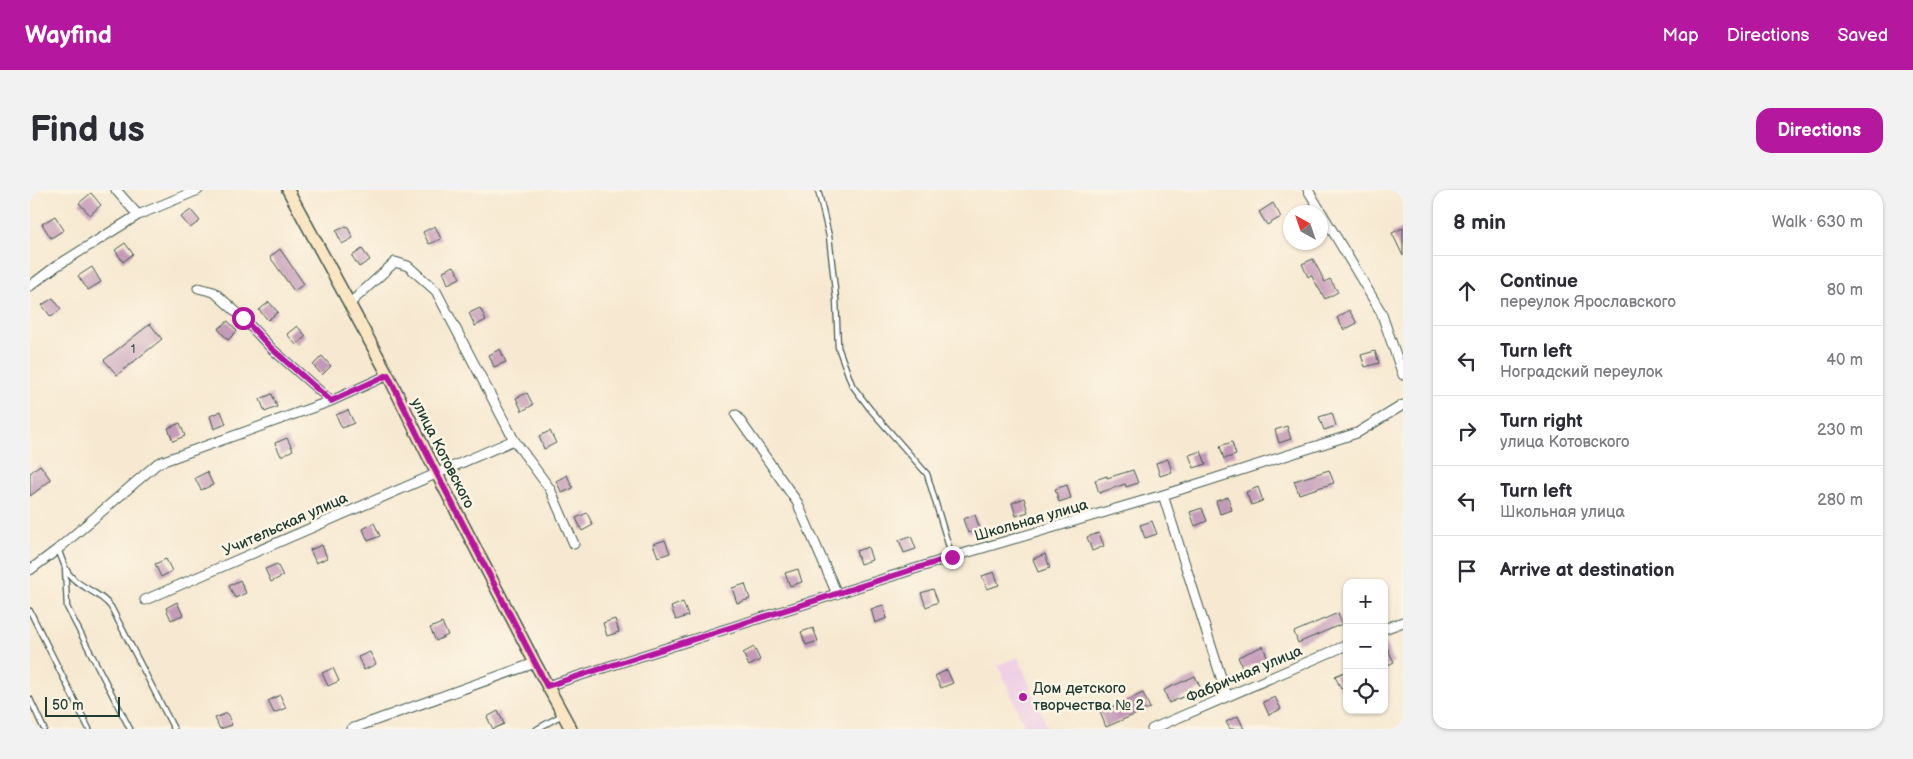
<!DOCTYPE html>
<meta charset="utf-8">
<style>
body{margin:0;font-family:"Balsamiq Sans",sans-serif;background:#f2f2f3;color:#2b2b33}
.controls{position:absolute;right:15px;bottom:15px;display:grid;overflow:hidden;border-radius:10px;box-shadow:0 1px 4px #0004}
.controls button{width:45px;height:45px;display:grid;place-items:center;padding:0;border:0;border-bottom:1px solid #e1e1e2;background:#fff;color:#2b2b33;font:25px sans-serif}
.compass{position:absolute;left:1253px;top:15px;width:45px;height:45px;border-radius:50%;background:#fff;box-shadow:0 1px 4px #0004;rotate:320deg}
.scale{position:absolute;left:15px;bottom:12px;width:75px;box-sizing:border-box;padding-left:5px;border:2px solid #1f3d34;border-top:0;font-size:14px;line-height:18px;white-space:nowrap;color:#1f3d34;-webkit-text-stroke:4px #fcf5e5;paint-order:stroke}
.stop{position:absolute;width:15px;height:15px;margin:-11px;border:4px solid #b5179e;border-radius:50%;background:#fff}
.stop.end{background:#b5179e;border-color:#fff;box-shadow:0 1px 5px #0008}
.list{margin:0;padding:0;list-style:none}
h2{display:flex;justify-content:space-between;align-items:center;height:65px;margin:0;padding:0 20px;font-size:21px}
h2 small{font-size:16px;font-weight:400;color:#7c7c81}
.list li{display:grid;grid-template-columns:32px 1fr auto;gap:15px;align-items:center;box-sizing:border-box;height:70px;padding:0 20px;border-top:1px solid #e1e1e2}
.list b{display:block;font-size:19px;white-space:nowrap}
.list p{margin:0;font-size:16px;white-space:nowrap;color:#7c7c81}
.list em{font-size:16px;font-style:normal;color:#7c7c81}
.icon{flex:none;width:28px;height:28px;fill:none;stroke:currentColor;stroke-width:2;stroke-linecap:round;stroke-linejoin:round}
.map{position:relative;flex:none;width:1373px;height:539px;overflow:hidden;border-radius:15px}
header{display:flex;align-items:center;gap:30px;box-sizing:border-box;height:70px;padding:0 25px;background:#b5179e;color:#fff}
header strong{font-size:24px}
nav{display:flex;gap:28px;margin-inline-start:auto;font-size:18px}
.intro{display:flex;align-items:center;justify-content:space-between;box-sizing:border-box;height:120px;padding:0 30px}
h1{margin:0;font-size:35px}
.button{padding:12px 22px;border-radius:15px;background:#b5179e;color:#fff;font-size:18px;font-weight:700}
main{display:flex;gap:30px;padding:0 30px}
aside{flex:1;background:#fff;border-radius:15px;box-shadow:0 1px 4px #0004}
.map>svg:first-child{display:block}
</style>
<header>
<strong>Wayfind</strong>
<nav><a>Map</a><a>Directions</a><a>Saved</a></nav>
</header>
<div class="intro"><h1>Find us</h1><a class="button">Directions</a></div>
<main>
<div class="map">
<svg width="1373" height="539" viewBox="0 0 1373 539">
<rect width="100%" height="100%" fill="#fcf5e5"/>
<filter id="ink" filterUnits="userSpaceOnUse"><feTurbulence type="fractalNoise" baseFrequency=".02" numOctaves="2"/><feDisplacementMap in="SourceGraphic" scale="10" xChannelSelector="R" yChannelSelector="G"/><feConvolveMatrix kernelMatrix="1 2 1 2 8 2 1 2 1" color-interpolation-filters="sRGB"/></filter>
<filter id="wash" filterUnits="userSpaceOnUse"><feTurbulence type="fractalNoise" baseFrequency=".0096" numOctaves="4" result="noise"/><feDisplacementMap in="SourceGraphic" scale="20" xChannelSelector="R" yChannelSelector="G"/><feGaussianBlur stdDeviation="1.12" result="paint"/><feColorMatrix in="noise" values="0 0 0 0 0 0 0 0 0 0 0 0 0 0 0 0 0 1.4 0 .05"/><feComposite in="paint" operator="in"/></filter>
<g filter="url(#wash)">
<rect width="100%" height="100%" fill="#f7e9d1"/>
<path fill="#efd0e6" d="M988,467L1018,539H996L968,475Z"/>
<g id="blocks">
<path fill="#c299b7" d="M61,3L71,15L60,25L49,13Z
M1243,13L1251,27L1237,35L1229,22Z
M161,20L170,31L160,38L151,27Z
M25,26L34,40L21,48L12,34Z
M317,36L323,48L312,54L306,41Z
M405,36L411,49L399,54L393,42Z
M1373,38V66L1362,43Z
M95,53L103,64L93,72L85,60Z
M250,59L274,94L264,101L240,67Z
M332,59L340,70L329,77L322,66Z
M1283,69L1295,92L1300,89L1308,102L1295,109L1281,85L1278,87L1272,74Z
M424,76L430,88L418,94L413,81Z
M62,77L71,92L58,100L48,86Z
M23,108L31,119L21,127L12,115Z
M239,112L248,122L238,130L229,120Z
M450,118L456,130L445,136L439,123Z
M1319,120L1327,133L1314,140L1307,128Z
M198,131L207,141L198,150L188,139Z
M120,134L132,149L87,185L74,170Z
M267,136L276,146L266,155L257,144Z
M470,159L476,172L464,177L459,165Z
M1345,161L1349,173L1335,177L1331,165Z
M292,166L301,176L292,185L283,175Z
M497,203L503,215L492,221L486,208Z
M242,204L247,217L235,222L230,209Z
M318,220L324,233L312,238L306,225Z
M191,221L196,234L184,239L180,226Z
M1302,223L1306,236L1294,240L1289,227Z
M150,233L155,246L143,251L138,238Z
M1257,236L1261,249L1249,253L1245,240Z
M520,241L526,253L514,259L509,246Z
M257,248L263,260L251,266L245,253Z
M1202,252L1206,265L1194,269L1190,256Z
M1171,261L1176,274L1164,278L1159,265Z
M1138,269L1142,282L1130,286L1126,273Z
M10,275L21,290L0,306V283Z
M1103,280L1108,293L1096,297L1095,294L1069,303L1065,290L1077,286V288Z
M1299,280L1304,293L1269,304L1264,291Z
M177,282L183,295L171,300L165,288Z
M537,285L543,298L532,303L526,291Z
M1037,295L1041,308L1029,312L1025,299Z
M1228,297L1233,311L1221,315L1216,302Z
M1198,307L1202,320L1190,324L1186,311Z
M994,308L998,322L986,326L982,313Z
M1172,318L1177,331L1165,336L1160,322Z
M557,323L563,335L552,341L546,328Z
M945,325L950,339L938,343L933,329Z
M1122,331L1127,344L1115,348L1110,335Z
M344,333L350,346L338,351L333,339Z
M1069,343L1074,356L1062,361L1057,347Z
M881,346L886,359L874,363L869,350Z
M635,350L640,363L628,367L623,354Z
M292,355L297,368L286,373L280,360Z
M838,357L842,370L830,374L826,361Z
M1015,364L1020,378L1008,382L1003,369Z
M136,369L142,381L131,387L125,374Z
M247,374L253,386L241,392L235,379Z
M768,379L772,392L760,396L755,383Z
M964,382L969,395L957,399L952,386Z
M210,390L216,403L205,408L199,396Z
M715,394L720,409L707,413L702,398Z
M903,399L908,412L896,417L891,403Z
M147,412L153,425L141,430L136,418Z
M653,412L658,426L646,430L641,417Z
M853,415L857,428L845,433L841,419Z
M1308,423L1312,434L1268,453L1264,442Z
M585,429L589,442L577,446L573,433Z
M412,433L418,445L406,451L400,438Z
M783,438L788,451L776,455L771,442Z
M1354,451L1364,472L1354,477Z
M1233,456L1238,469L1213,479L1208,467Z
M724,457L730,470L719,476L713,463Z
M340,462L346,474L334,480L328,467Z
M303,478L309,491L298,496L292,483Z
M917,480L923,493L911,498L905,486Z
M1317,481V496L1311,499L1305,486Z
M1165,486L1171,499L1139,513L1134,500Z
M1113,503L1120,518L1076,537L1070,522Z
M250,505L256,518L244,523L238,511Z
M1245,507L1251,519L1239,525L1233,512Z
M468,521L474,534L463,539L457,527Z
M197,523L202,535L190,539L185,528Z
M1208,526L1214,539H1200L1196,532Z"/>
</g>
</g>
<g filter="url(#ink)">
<use href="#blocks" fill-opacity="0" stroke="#3f574c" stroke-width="1"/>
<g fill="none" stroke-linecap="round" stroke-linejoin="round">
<defs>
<path id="lane" d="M788,0L799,46L806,109L808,157L822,195L840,219L897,284L922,367
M28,359L35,377L37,417L100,539
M35,377C44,398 68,399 81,417L144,539
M0,421L59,539
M0,509L14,539
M507,539L532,525"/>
<path id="street" d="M86,0L108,25
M1278,0L1351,122L1373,185
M0,96L25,77L108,25L168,0
M168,98L184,102L213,128L241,158L301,211
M319,114L365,72L378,76L406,101L484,250L520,299L544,354
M706,225L767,312L807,404
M1133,305L1197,506
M0,380L28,359L128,273L301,211L358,185
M115,410L484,250
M1354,439L1373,432
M517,496L922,367L1133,305L1327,243L1373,215
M321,539L505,473
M1122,539L1317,455"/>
<path id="secondary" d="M258,0L358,185L407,284L505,473L541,539"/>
</defs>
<use href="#lane" stroke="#3f574c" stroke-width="7"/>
<use href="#street" stroke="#3f574c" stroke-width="11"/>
<use href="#secondary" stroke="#3f574c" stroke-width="14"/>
<use href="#lane" stroke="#fff" stroke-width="4.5"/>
<use href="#street" stroke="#fff" stroke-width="9"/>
<use href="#secondary" stroke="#fbe6c4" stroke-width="11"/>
</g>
</g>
<g fill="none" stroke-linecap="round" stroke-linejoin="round" filter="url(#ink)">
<path stroke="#b5179e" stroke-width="6" d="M213,128L241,158L301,211L358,185L407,284L517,496L922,367"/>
</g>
<circle fill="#b5179e" stroke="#fcf5e5" stroke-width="2" cx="993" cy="507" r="5"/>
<g text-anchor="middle" stroke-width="5" stroke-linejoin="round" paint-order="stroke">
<g font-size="12" fill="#485455">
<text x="103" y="163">1</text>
</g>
<g font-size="15" fill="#1f3d34" stroke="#fcf5e5">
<text transform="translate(413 263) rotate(63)" y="5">улица Котовского</text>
<text transform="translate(1001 330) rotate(-16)" y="5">Школьная улица</text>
<text transform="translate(255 334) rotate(-24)" y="5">Учительская улица</text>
<text transform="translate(1214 484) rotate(-23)" y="5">Фабричная улица</text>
</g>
<g font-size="15" fill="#1f3d34" stroke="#fcf5e5" text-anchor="start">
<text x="1003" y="503">Дом детского<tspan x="1003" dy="17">творчества № 2</tspan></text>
</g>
</g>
</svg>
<div class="controls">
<button>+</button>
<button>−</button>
<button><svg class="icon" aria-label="locate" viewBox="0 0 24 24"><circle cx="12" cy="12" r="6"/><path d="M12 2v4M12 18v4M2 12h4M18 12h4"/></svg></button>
</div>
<svg class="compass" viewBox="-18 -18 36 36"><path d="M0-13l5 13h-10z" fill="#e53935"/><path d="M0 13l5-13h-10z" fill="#7c7c81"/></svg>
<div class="scale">50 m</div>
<div class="stop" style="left:213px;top:128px"></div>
<div class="stop end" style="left:922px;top:367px"></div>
</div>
<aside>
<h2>8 min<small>Walk · 630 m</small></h2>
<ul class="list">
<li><svg class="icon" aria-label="ahead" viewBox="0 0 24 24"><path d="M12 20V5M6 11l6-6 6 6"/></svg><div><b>Continue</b><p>переулок Ярославского</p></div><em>80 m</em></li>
<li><svg class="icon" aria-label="left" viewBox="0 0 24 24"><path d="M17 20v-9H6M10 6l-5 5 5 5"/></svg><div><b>Turn left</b><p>Ноградский переулок</p></div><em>40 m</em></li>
<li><svg class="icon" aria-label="right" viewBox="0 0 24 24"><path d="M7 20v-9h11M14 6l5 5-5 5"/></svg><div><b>Turn right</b><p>улица Котовского</p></div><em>230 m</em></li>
<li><svg class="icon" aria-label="left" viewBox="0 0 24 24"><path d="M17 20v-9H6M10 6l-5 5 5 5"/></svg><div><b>Turn left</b><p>Школьная улица</p></div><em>280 m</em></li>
<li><svg class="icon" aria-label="arrive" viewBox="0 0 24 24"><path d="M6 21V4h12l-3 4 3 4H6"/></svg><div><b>Arrive at destination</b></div></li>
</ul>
</aside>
</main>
